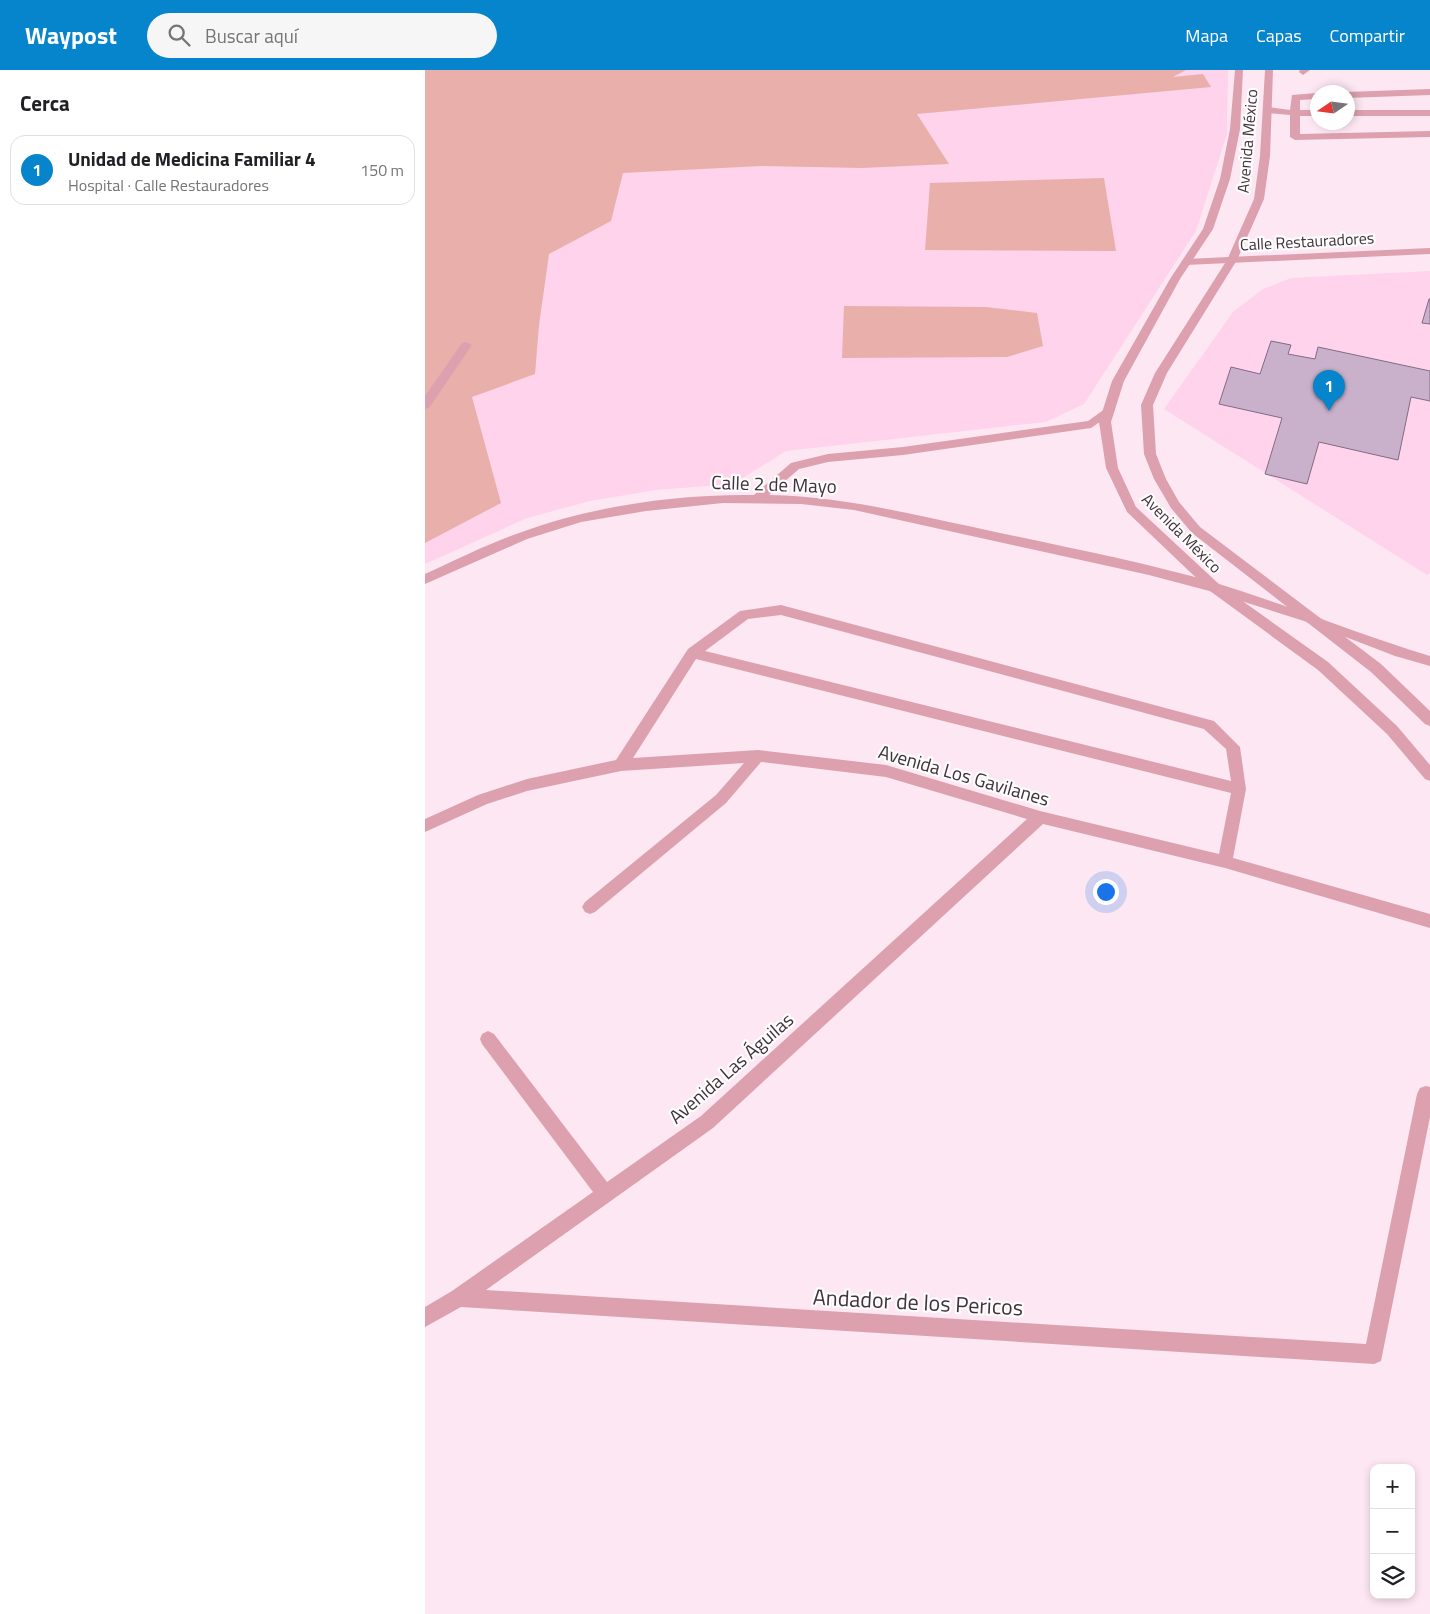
<!DOCTYPE html>
<html lang="es">
<meta charset="utf-8">
<style>
body{margin:0;font-family:"Titillium Web",sans-serif;background:#f6f6f6;color:#202124}
.controls{position:absolute;right:15px;bottom:15px;display:grid;overflow:hidden;border-radius:10px;box-shadow:0 2px 8px #0003}
.controls button{width:45px;height:45px;display:grid;place-items:center;padding:0;border:0;border-bottom:1px solid #e0e0e0;background:#fff;color:#202124;font:25px sans-serif}
.compass{position:absolute;left:885px;top:15px;width:45px;height:45px;border-radius:50%;background:#fff;box-shadow:0 2px 8px #0003;rotate:257deg}
.you{position:absolute;left:680px;top:821px;width:18px;height:18px;margin:-12px;border:4px solid #fff;border-radius:50%;background:#1a73e8;box-shadow:0 0 0 8px #1a73e833}
.badge{display:grid;place-items:center;width:32px;height:32px;border-radius:50%;background:#0684cc;color:#fff;font-size:16px;font-weight:700}
.pin{position:absolute;translate:-50% -41px;filter:drop-shadow(0 1px 2px #0008)}
.pin::after{content:'';position:absolute;top:26px;width:18px;height:15px;background:inherit;clip-path:polygon(0 0,100% 0,50% 100%)}
.list{margin:0;padding:0;list-style:none}
h2{display:flex;justify-content:space-between;align-items:center;height:65px;margin:0;padding:0 20px;font-size:21px}
h2 small{font-size:16px;font-weight:400;color:#757577}
.list li{display:grid;grid-template-columns:32px 1fr auto;gap:15px;align-items:center;box-sizing:border-box;height:70px;margin:0 10px 10px;padding:0 10px;border:1px solid #e0e0e0;border-radius:15px}
.list b{display:block;font-size:19px;white-space:nowrap}
.list p{margin:0;font-size:16px;white-space:nowrap;color:#757577}
.list em{font-size:16px;font-style:normal;color:#757577}
.icon{flex:none;width:28px;height:28px;fill:none;stroke:currentColor;stroke-width:2;stroke-linecap:round;stroke-linejoin:round}
.map{position:relative;flex:none;width:1005px;height:1544px;overflow:hidden}
header{display:flex;align-items:center;gap:30px;box-sizing:border-box;height:70px;padding:0 25px;background:#0684cc;color:#fff}
header strong{font-size:24px}
nav{display:flex;gap:28px;margin-inline-start:auto;font-size:18px}
.search{width:350px;height:45px;background:#f6f6f6;display:flex;align-items:center;gap:12px;box-sizing:border-box;padding:0 18px;border-radius:28px;color:#757577;font-size:19px}
main{display:flex}
aside{flex:1;background:#fff}
.map>svg:first-child{display:block}
</style>
<header>
<strong>Waypost</strong>
<div class="search"><svg class="icon" aria-label="search" viewBox="0 0 24 24"><circle cx="10" cy="10" r="6"/><path d="M15 15l6 6"/></svg>Buscar aquí</div>
<nav><a>Mapa</a><a>Capas</a><a>Compartir</a></nav>
</header>
<main>
<aside>
<h2>Cerca<small></small></h2>
<ul class="list">
<li><span class="badge">1</span><div><b>Unidad de Medicina Familiar 4</b><p>Hospital · Calle Restauradores</p></div><em>150 m</em></li>
</ul>
</aside>
<div class="map">
<svg width="1005" height="1544" viewBox="0 0 1005 1544">
<rect width="100%" height="100%" fill="#fde7f3"/>
<path fill="#fed3eb" d="M0,0H803L802,64L771,161L659,334L621,352L361,381L308,414L231,420L165,431L102,448L0,494Z
M1005,201V503L1002,505L739,339L808,242L838,219L866,208Z"/>
<path fill="#e9afab" d="M0,0H761L748,7L778,4L786,17L492,44L524,94L437,98L336,96L198,103L186,151L124,184L114,255L110,304L47,327L76,433L0,473Z
M679,108L691,181L500,180L505,113Z
M419,236L561,237L612,243L618,276L582,287L417,288Z"/>
<path fill="#c9b0cb" stroke="#826b84" d="M1004,229H1005V254L997,253Z
M846,271L866,275L863,284L890,289L893,277L1005,301V331L986,327L973,390L894,372L882,414L840,404L857,348L794,334L806,297L835,304Z"/>
<g fill="none" stroke-linecap="round" stroke-linejoin="round">
<path fill="#dda0af" fill-rule="evenodd" d="M875,0H885L878,5L874,2Z
M1005,19V25L922,28L921,22Z
M892,23V29L875,30V40H892V46H875V64L1005,61V67L870,70L865,67V45L843,43L838,40L843,37L865,40L867,25Z
M922,40H1005V46H922Z
M41,272L47,275L4,338L0,339V326L37,273Z"/>
<path fill="#dda0af" fill-rule="evenodd" d="M1005,178V184L761,195L756,192L761,189Z
M684,336L690,340L688,343L666,358L478,385L403,392L374,399L344,425C414,426 480,443 548,457C629,475 711,490 791,513C863,535 933,564 1005,586V596L970,586L879,551L788,522L724,505L429,440L376,434L298,433L221,441L156,452L102,469L0,514V504C31,490 62,474 94,463C167,436 251,424 329,425L366,393L370,392L403,384L478,377L663,351Z
M356,535L789,651L815,677L821,719L808,788L1005,844V858L800,798L618,754L288,1058L61,1220L941,1274L992,1024L995,1018L1001,1016L1005,1017V1047L956,1291L949,1294L36,1237L0,1257V1237L27,1221L168,1122L57,974L55,969L57,964L63,961L69,964L182,1112L276,1046L602,749L461,707L336,692L301,733L170,842L165,844L160,842L157,837L160,832L291,725L319,693L196,701L102,721L62,734L0,762V749L53,725L102,709L191,690L263,579L315,541ZM356,545L779,659L801,679L806,711L280,581L323,549ZM271,589L806,723L794,784L615,741L461,695L333,680L208,688Z"/>
<path fill="#dda0af" fill-rule="evenodd" d="M810,0H818L815,59L805,109L788,159L755,209L699,311L686,352L693,398L711,437L795,515L903,592L972,656L1005,695V711L1000,709L962,664L893,600L785,521L702,442L681,398L674,352L687,311L745,209L778,159L795,109L805,59Z
M840,0H848L845,86L839,129L812,190L742,303L728,335L731,384L741,409L754,432L775,457L956,594L1005,641V656L1000,654L946,602L767,463L746,438L729,409L719,384L716,335L730,303L802,190L829,129L835,86Z"/>
</g>
<g text-anchor="middle" stroke-width="4.5" stroke-linejoin="round" paint-order="stroke">
<g font-size="16" fill="#40323a" stroke="#fcfcfc">
<text transform="translate(822 71) rotate(-85)" y="6">Avenida México</text>
<text transform="translate(882 171) rotate(-3)" y="6">Calle Restauradores</text>
<text transform="translate(757 463) rotate(45)" y="6">Avenida México</text>
</g>
<g font-size="19" fill="#40323a" stroke="#fcfcfc">
<text transform="translate(349 414) rotate(2)" y="7">Calle 2 de Mayo</text>
<text transform="translate(539 705) rotate(16)" y="7">Avenida Los Gavilanes</text>
<text transform="translate(306 998) rotate(-41)" y="7">Avenida Las Águilas</text>
</g>
<g font-size="22" fill="#40323a" stroke="#fcfcfc">
<text transform="translate(493 1232) rotate(3)" y="8">Andador de los Pericos</text>
</g>
</g>
</svg>
<div class="controls">
<button>+</button>
<button>−</button>
<button><svg class="icon" aria-label="layers" viewBox="0 0 24 24"><path d="M12 4l9 5-9 5-9-5zM3 14l9 5 9-5"/></svg></button>
</div>
<svg class="compass" viewBox="-18 -18 36 36"><path d="M0-13l5 13h-10z" fill="#e53935"/><path d="M0 13l5-13h-10z" fill="#757577"/></svg>
<div class="you"></div>
<div class="pin badge" style="left:904px;top:341px">1</div>
</div>
</main>
